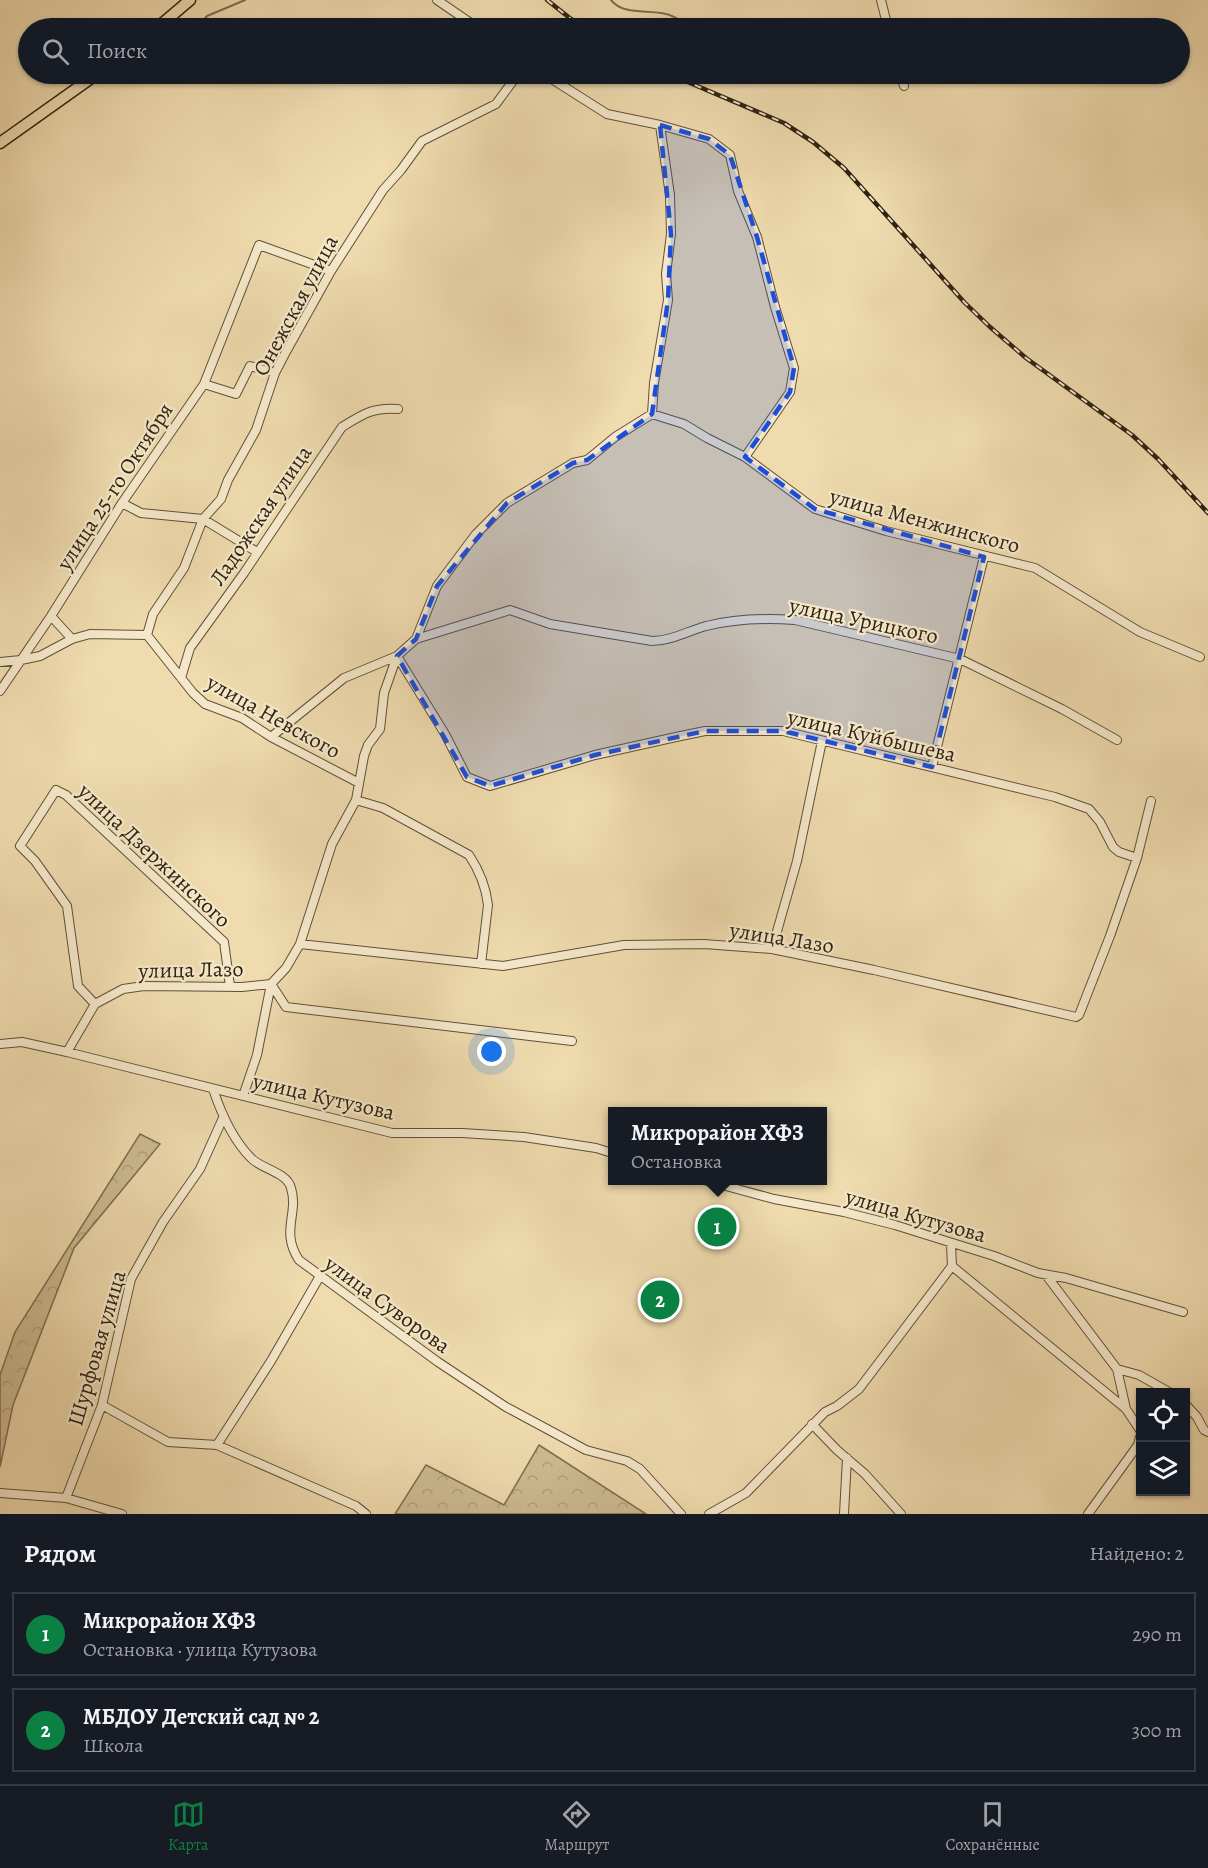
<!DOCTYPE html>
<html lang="ru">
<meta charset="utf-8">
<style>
body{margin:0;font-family:Alegreya,serif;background:#242831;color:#f1f3f6}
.controls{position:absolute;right:18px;bottom:18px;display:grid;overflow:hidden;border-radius:0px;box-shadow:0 2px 4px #0004}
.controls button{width:54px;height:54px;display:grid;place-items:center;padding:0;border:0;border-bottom:2px solid #363941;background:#171b24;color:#f1f3f6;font:30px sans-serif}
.you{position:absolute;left:492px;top:1052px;width:21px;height:21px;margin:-15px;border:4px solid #fff;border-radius:50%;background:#1a73e8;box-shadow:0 0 0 9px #1a73e833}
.badge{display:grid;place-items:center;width:39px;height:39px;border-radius:50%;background:#0b8043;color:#fff;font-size:20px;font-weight:700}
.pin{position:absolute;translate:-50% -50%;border:3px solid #fff;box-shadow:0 2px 6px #0006}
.popup{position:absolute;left:608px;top:1107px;width:219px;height:78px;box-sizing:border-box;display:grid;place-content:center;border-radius:0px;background:#171b24;filter:drop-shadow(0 2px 4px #0005);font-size:20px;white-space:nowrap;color:#9ea1a6}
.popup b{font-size:22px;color:#f1f3f6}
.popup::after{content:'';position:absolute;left:50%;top:100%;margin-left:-12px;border:12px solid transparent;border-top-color:#171b24}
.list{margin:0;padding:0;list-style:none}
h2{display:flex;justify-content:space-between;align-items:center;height:78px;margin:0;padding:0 24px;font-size:26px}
h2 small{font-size:20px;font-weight:400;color:#9ea1a6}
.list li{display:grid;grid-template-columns:39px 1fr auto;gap:18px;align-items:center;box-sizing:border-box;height:84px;margin:0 12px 12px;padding:0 12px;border:2px solid #363941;border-radius:0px}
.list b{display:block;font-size:22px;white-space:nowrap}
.list p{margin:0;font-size:20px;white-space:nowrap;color:#9ea1a6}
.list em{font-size:20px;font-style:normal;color:#9ea1a6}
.icon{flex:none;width:33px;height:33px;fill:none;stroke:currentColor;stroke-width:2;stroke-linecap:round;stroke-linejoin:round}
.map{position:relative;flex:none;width:1208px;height:1514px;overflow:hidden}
.search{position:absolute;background:#171b24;box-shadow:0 2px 4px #0004;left:18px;right:18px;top:18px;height:66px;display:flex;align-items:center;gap:15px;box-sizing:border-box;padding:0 21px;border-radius:33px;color:#9ea1a6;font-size:22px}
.sheet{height:270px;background:#171b24}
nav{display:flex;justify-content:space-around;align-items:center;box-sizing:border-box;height:84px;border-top:2px solid #363941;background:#171b24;font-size:16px;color:#9ea1a6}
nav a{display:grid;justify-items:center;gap:3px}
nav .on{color:#0b8043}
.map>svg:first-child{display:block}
</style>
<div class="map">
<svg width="1208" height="1514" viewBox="0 0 1208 1514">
<defs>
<pattern id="forest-crowns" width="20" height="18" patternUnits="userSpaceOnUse" patternTransform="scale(1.5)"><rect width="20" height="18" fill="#cebc93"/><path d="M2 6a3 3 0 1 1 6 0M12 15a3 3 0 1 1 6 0" fill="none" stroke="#b1a17e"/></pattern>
</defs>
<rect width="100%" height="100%" fill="#efdbae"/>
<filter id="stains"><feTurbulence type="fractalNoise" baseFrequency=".00333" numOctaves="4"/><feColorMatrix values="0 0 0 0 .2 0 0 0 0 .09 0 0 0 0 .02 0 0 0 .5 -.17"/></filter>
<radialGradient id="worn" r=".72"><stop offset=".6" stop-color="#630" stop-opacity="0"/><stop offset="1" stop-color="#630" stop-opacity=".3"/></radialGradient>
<path fill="url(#forest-crowns)" stroke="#7e6f52" stroke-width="1.5" d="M140,1134L160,1144L74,1248L13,1405L0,1467V1375L15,1332Z
M539,1445L646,1514H395L426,1465L504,1505Z"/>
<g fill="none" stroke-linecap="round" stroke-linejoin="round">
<path stroke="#7b6b4f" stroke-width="2" d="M611,0C624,16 648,9 666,14C672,15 678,19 683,22
M197,28L207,16L245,0"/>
<defs>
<path id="minor" d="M437,0L478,28
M881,0L888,28
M544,74L607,114L660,125L709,139L730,155L738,191L757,237L775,307L794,368L790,392L745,457
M900,74L904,86
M204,384L236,394L250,366L275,373
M652,414L654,383L668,300L666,274L671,234L670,195L660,125
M122,503L141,513L203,519L257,552
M51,616L72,639
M147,635L153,614L184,568L203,519L221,499L228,480L256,430L275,373L287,350L331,271L383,190L401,170L422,141L496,104L518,74
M416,639L510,610L550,624L652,641C671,641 688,631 706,626C735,619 766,618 795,620L960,659L1062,709L1117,740
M397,656L445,734L467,777L490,786L595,755L676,737L705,731H783L1055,797L1089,809L1100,822L1113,847L1119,852L1137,858
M0,662L21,660L40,656L72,639L90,634L147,635L193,693L205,704L242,718L271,737L359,783
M181,678L190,648L244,573L342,427C363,414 373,407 398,409
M0,691L51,616L122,503L204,384L259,245L331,271
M271,737L344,678L397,656L416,639L437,586L476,534L507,503L573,463L587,460L615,437L652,414L684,424L707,438L745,457L815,509L886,531L1035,568L1140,632L1200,657
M932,767L984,557
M356,800L383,808L469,855C479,870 486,887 488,905L481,964
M300,944L503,966L624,945L704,944L772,949L874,970L1076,1017L1079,1015L1110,936L1137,858L1151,801
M772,949L797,861L822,741
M271,984L286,1007L572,1041
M95,1004L78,986L67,906L35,861L20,846L56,790L66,795L224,942L230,986
M0,1044L22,1042L67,1052L392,1133H462L524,1137L596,1148L612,1153
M67,1052L95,1004L123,989L144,986L242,987L271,984L286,968L300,944L332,844L356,800L364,756L368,745L380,729L384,693L397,656
M213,1089C221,1113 232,1139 251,1158C261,1169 287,1172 291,1188C299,1214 280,1231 299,1260L438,1362L506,1407L586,1450L627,1461L640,1469L681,1514
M243,1096L257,1055L271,984
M704,1180L774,1199L844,1212L895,1225L994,1256L1038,1273L1066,1278L1183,1312
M951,1244L952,1266L1126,1409L1140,1430
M1046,1275L1117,1369L1139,1375L1169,1392
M1117,1369L1126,1409
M102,1405L168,1442L217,1445L356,1506L366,1514
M1186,1405L1197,1417L1204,1430L1208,1432
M812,1424L837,1450L865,1474L901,1514
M217,1445L271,1361L320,1276
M0,1493L66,1498L122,1514
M66,1498L102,1405L131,1279L163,1222L200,1169L223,1118
M709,1514L746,1493L825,1412L837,1406L859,1389L952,1266
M844,1514L847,1458
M1088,1514L1138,1445L1140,1437"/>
<path id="major" d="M157,28L190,0
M0,143L97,74"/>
</defs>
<use href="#minor" stroke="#5f5038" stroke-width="10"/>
<use href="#major" stroke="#2f2211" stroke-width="13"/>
<use href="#minor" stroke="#f5e8ca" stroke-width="8"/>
<use href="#major" stroke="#efdbae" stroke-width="10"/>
<defs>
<path id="rail" d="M547,0L571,19L589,28
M669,74L784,123L813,142L844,168L965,303L990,327L1026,358L1132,435L1158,459L1208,513"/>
</defs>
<use href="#rail" stroke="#2f2211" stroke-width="4.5"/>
<use href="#rail" stroke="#f5e8ca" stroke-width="2" stroke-dasharray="7" stroke-linecap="butt"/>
</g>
<path fill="#1d4ed8" fill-opacity="0.2" stroke="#1d4ed8" stroke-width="4.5" stroke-dasharray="12 8" stroke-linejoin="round" d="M660,125L709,139L730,155L757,237L794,368L790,392L745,457L815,509L984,557L932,767L783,731H705L595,755L490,786L467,777L397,656L416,639L437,586L507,503L573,463L587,460L652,414L668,300L671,234Z"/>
<g text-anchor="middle" stroke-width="4.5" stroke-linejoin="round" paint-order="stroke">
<g font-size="22" fill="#2f2211" stroke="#f5e8ca">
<text transform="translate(295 305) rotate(-62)" y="8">Онежская улица</text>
<text transform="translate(114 486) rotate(-57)" y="8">улица 25-го Октября</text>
<text transform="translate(260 515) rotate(-56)" y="8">Ладожская улица</text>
<text transform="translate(925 520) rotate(15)" y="8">улица Менжинского</text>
<text transform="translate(864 620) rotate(12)" y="8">улица Урицкого</text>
<text transform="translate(274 716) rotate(29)" y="8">улица Невского</text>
<text transform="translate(872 735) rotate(13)" y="8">улица Куйбышева</text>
<text transform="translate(155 855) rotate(43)" y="8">улица Дзержинского</text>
<text transform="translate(782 937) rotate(9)" y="8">улица Лазо</text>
<text transform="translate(191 969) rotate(-1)" y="8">улица Лазо</text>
<text transform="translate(324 1096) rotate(13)" y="8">улица Кутузова</text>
<text transform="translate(916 1215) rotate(16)" y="8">улица Кутузова</text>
<text transform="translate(388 1304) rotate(36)" y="8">улица Суворова</text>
<text transform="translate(96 1348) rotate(-74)" y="8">Шурфовая улица</text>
</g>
</g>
<rect width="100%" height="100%" filter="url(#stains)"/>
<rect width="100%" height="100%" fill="url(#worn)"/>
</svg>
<div class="controls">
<button><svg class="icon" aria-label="locate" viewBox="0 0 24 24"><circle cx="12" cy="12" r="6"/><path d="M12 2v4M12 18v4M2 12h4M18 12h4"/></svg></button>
<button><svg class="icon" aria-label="layers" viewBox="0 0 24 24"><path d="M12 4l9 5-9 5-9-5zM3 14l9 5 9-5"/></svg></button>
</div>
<div class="you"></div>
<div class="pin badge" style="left:717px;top:1227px">1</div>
<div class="popup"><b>Микрорайон ХФЗ</b>Остановка</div>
<div class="pin badge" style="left:660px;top:1300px">2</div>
<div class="search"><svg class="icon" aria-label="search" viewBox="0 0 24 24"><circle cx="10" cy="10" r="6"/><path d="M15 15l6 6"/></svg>Поиск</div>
</div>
<section class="sheet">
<h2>Рядом<small>Найдено: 2</small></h2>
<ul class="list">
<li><span class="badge">1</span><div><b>Микрорайон ХФЗ</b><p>Остановка · улица Кутузова</p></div><em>290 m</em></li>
<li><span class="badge">2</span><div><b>МБДОУ Детский сад № 2</b><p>Школа</p></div><em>300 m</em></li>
</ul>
</section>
<nav>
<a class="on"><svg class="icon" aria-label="map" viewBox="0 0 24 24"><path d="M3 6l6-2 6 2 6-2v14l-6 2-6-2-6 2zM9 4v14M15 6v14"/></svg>Карта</a>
<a><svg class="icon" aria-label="directions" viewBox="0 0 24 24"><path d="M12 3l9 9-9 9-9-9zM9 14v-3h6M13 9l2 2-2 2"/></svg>Маршрут</a>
<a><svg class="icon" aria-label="saved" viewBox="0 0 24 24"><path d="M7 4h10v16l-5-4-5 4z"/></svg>Сохранённые</a>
</nav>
